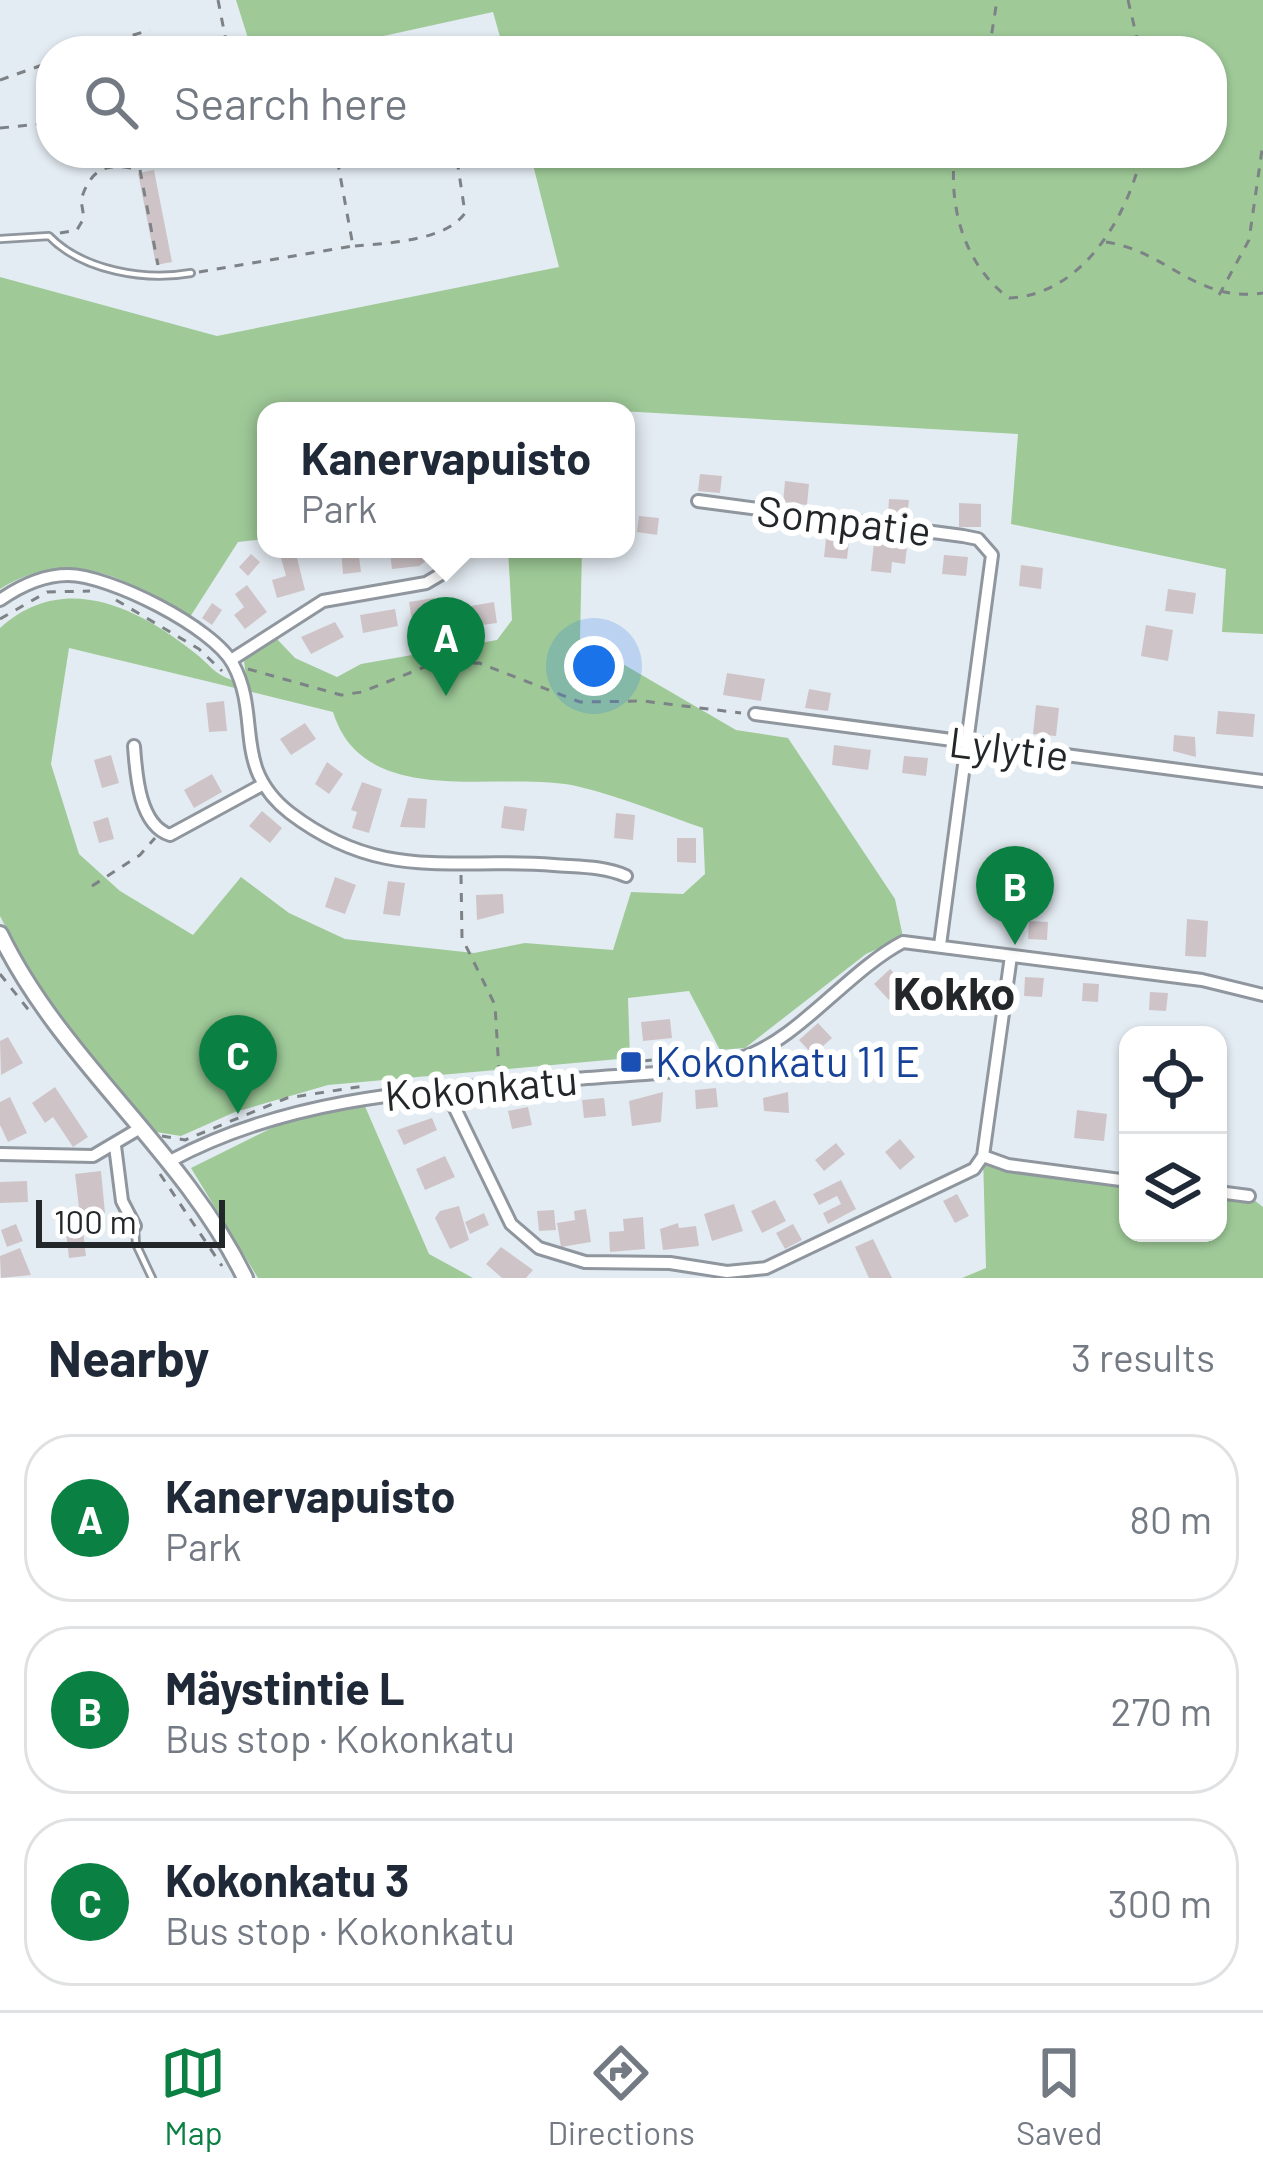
<!DOCTYPE html>
<meta charset="utf-8">
<style>
body{margin:0;font-family:Barlow,sans-serif;background:#f2f2f3;color:#1f2937}
.controls{position:absolute;right:36px;bottom:36px;display:grid;overflow:hidden;border-radius:24px;box-shadow:0 3px 9px #0004}
.controls button{width:108px;height:108px;display:grid;place-items:center;padding:0;border:0;border-bottom:3px solid #e0e1e3;background:#fff;color:#1f2937;font:60px sans-serif}
.scale{position:absolute;left:36px;bottom:30px;width:189px;box-sizing:border-box;padding-left:12px;border:6px solid #242729;border-top:0;font-size:33px;line-height:42px;white-space:nowrap;color:#242729;-webkit-text-stroke:9px #fff;paint-order:stroke}
.you{position:absolute;left:594px;top:666px;width:42px;height:42px;margin:-30px;border:9px solid #fff;border-radius:50%;background:#1a73e8;box-shadow:0 0 0 18px #1a73e833}
.badge{display:grid;place-items:center;width:78px;height:78px;border-radius:50%;background:#0b8043;color:#fff;font-size:39px;font-weight:700}
.pin{position:absolute;translate:-50% -99px;filter:drop-shadow(0 3px 6px #0008)}
.pin::after{content:'';position:absolute;top:63px;width:42px;height:36px;background:inherit;clip-path:polygon(0 0,100% 0,50% 100%)}
.popup{position:absolute;left:257px;top:402px;width:378px;height:156px;box-sizing:border-box;display:grid;place-content:center;border-radius:24px;background:#fff;filter:drop-shadow(0 3px 9px #0005);font-size:39px;white-space:nowrap;color:#747a83}
.popup b{font-size:45px;color:#1f2937}
.popup::after{content:'';position:absolute;left:50%;top:100%;margin-left:-24px;border:24px solid transparent;border-top-color:#fff}
.list{margin:0;padding:0;list-style:none}
h2{display:flex;justify-content:space-between;align-items:center;height:156px;margin:0;padding:0 48px;font-size:51px}
h2 small{font-size:39px;font-weight:400;color:#747a83}
.list li{display:grid;grid-template-columns:78px 1fr auto;gap:36px;align-items:center;box-sizing:border-box;height:168px;margin:0 24px 24px;padding:0 24px;border:3px solid #e0e1e3;border-radius:48px}
.list b{display:block;font-size:45px;white-space:nowrap}
.list p{margin:0;font-size:39px;white-space:nowrap;color:#747a83}
.list em{font-size:39px;font-style:normal;color:#747a83}
.icon{flex:none;width:66px;height:66px;fill:none;stroke:currentColor;stroke-width:2;stroke-linecap:round;stroke-linejoin:round}
.map{position:relative;flex:none;width:1263px;height:1278px;overflow:hidden}
.search{position:absolute;background:#fff;box-shadow:0 3px 9px #0004;left:36px;right:36px;top:36px;height:132px;display:flex;align-items:center;gap:30px;box-sizing:border-box;padding:0 42px;border-radius:48px;color:#747a83;font-size:45px}
.sheet{height:732px;background:#fff}
nav{display:flex;justify-content:space-around;align-items:center;box-sizing:border-box;height:168px;border-top:3px solid #e0e1e3;background:#fff;font-size:33px;color:#747a83}
nav a{display:grid;justify-items:center;gap:6px}
nav .on{color:#0b8043}
.map>svg:first-child{display:block}
</style>
<div class="map">
<svg width="1263" height="1278" viewBox="0 0 1263 1278">
<rect width="100%" height="100%" fill="#e4ecf3"/>
<path fill="#9fca98" d="M236,0H1263V634L1222,632L1226,569L1011,524L1018,434L586,409L266,411V539L238,542L190,617C127,579 71,545 0,589V277L217,336L559,267L530,153H1212V51H504L493,12L315,51H252Z
M508,549H582L580,639L736,730L788,738L895,899L903,937L866,954L745,1048L720,1050L689,991L628,998L630,1058L328,1085L235,1112L181,1136L156,1132L41,996L0,916V628C63,571 136,606 195,653C208,663 215,675 232,680L235,688L69,648L51,764L79,854L120,891L193,935L241,877L289,913L345,939L474,953L525,943L613,950L631,892L683,894L705,874L703,828C662,814 622,797 580,787C503,768 365,814 333,712L248,691L244,661L276,638L295,658L337,677L361,664L497,640L512,620Z
M364,1104L429,1254L473,1278H258L191,1168L288,1120Z
M983,1156L1128,1181V1233H1218V1192L1249,1196L1263,1207V1278H962L986,1268Z"/>
<path fill="#cec4c8" d="M154,170L172,262L156,265L138,173Z
M700,474L722,476L720,493L698,491Z
M785,481L809,484L807,505L783,502Z
M889,499L909,500L907,518L888,516Z
M959,503L981,504V527H959Z
M639,516L659,518L657,535L637,532Z
M826,539L849,542L847,559L824,557Z
M874,543L907,547L905,564L892,562L891,573L871,571Z
M341,549H358L361,572L343,574Z
M425,549L426,561L419,566L392,569L390,552Z
M251,554L260,562L248,576L239,567Z
M296,554L305,590L277,598L272,580L286,576L281,558Z
M944,555L968,557L966,576L942,574Z
M1021,565L1043,568L1041,589L1019,586Z
M247,585L267,612L245,629L234,615L244,607L235,594Z
M1168,589L1196,593L1193,614L1165,611Z
M434,598L448,609L450,618L412,621L409,602Z
M494,602L497,623L467,627L465,607Z
M212,603L222,610L212,625L202,618Z
M395,609L398,626L363,633L360,615Z
M335,622L344,637L311,654L301,637Z
M1146,625L1173,630L1168,661L1141,656Z
M727,673L765,679L761,701L723,695Z
M809,689L831,693L828,711L805,708Z
M224,701L227,731L209,732L206,703Z
M1036,705L1059,708L1056,736L1033,734Z
M1218,711L1255,714L1253,737L1216,734Z
M305,723L316,739L291,755L280,739Z
M1174,735L1195,737L1196,757L1173,751Z
M834,745L871,750L868,770L832,765Z
M111,755L119,783L102,788L94,760Z
M904,756L928,758L926,776L902,773Z
M327,762L343,774L329,794L315,784Z
M212,774L222,792L194,808L184,790Z
M362,782L382,789L369,833L352,828L357,812L351,810Z
M408,798L427,799L425,828L400,827Z
M504,806L527,809L524,831L501,828Z
M262,811L282,828L270,843L249,826Z
M616,813L635,815L633,840L614,838Z
M108,817L114,839L99,843L93,822Z
M677,838H696V863L677,862Z
M335,877L356,885L345,914L325,907Z
M388,881L405,883L400,916L383,914Z
M503,894L504,913L477,920L476,895Z
M1187,919L1208,921L1206,957L1185,956Z
M1029,921L1048,922L1047,940L1028,939Z
M890,969L905,985L889,1000L874,984Z
M1025,977L1044,978L1042,997L1024,996Z
M1083,983L1099,984L1098,1002L1082,1001Z
M1150,992L1168,993L1166,1011L1149,1010Z
M670,1019L672,1038L643,1041L641,1022Z
M818,1023L832,1038L813,1055L799,1040Z
M8,1037L23,1063L1,1075L0,1041Z
M55,1087L88,1137L73,1147L53,1117L45,1123L32,1103Z
M716,1088L718,1107L696,1109L695,1090Z
M663,1092L661,1122L632,1126L629,1101Z
M788,1092L789,1113L764,1111L763,1098Z
M10,1097L27,1133L8,1142L0,1125V1102Z
M604,1098L606,1116L584,1118L582,1100Z
M528,1107L532,1125L512,1129L508,1111Z
M1077,1110L1107,1114L1104,1141L1074,1138Z
M432,1118L437,1130L404,1145L397,1130Z
M900,1139L915,1157L900,1170L885,1152Z
M836,1143L845,1154L824,1171L815,1160Z
M445,1156L455,1177L425,1190L416,1169Z
M101,1171L105,1213L80,1216L75,1174Z
M841,1180L856,1209L828,1224L823,1213L841,1204L837,1196L819,1205L813,1194Z
M27,1181L28,1202L0,1203V1182Z
M957,1194L969,1216L955,1223L943,1201Z
M775,1200L786,1221L762,1233L751,1211Z
M734,1204L743,1231L712,1241L704,1214Z
M459,1206L469,1240L450,1249L435,1218L440,1211Z
M586,1209L591,1242L561,1247L557,1223L575,1220L574,1211Z
M554,1210L556,1230L539,1231L537,1211Z
M484,1213L489,1225L470,1234L465,1222Z
M643,1217L645,1249L610,1252L609,1232L624,1231L623,1219Z
M678,1223L679,1228L696,1226L699,1246L663,1250L660,1229Z
M16,1224L23,1241L7,1247L1,1230Z
M793,1224L802,1240L785,1249L776,1233Z
M83,1230L86,1256L69,1258L66,1232Z
M873,1239L892,1278H869L855,1247Z
M501,1247L533,1270L526,1278H502L486,1264Z
M20,1248L31,1275L1,1278L0,1256Z"/>
<g fill="none" stroke-linecap="round" stroke-linejoin="round">
<defs>
<path id="service" d="M0,239L49,236C83,271 145,281 191,273
M135,1226L136,1244L152,1278"/>
<path id="minor" d="M698,501L963,536L978,539L992,555L940,945
M0,600C20,586 43,575 68,575C109,575 213,627 233,664C262,718 231,767 290,813C382,883 452,857 554,865C578,867 604,866 626,876
M231,660L323,601L426,583L443,573
M755,714L1263,781
M134,746C136,774 139,825 170,835L262,785
M447,1092L511,1224L539,1248L585,1262L670,1263L727,1272L766,1268L974,1169L983,1156L1011,956
M115,1146L122,1201L135,1226
M0,1154L93,1156L142,1127
M983,1156L1008,1165L1128,1181
M170,1161C301,1091 442,1090 587,1078C637,1074 693,1073 741,1058C798,1040 848,971 903,942L1202,980L1263,995
M1218,1192L1249,1196"/>
<path id="tertiary" d="M0,934C62,1062 182,1149 245,1278"/>
</defs>
<use href="#service" stroke="#8f969d" stroke-width="10"/>
<use href="#minor" stroke="#8f969d" stroke-width="16"/>
<use href="#tertiary" stroke="#8f969d" stroke-width="20"/>
<path stroke="#7d8286" stroke-width="3" stroke-dasharray="9 9" stroke-linecap="butt" d="M218,0L228,51
M1128,0L1140,51
M81,51L150,30
M989,51L997,0
M0,80L51,62
M0,128L51,123
M955,153C948,206 964,265 1009,298C1082,295 1127,218 1142,153
M60,233L77,230L84,218L81,200C91,167 108,162 140,170L158,265
M1106,242C1167,251 1196,303 1263,293
M355,246C387,243 446,241 465,213L456,153
M199,272L353,246L336,153
M1219,295L1249,240L1263,143
M116,600L199,649L222,671
M0,619L47,592L90,591
M248,669L341,695L362,692L427,666L479,663L580,702L643,701L741,713
M461,875L462,938L495,1005L499,1071
M92,886L140,855L155,838
M0,974L31,1013
M625,1063L670,1058L671,1063
M162,1136L185,1140L287,1098L364,1086
M160,1174L222,1266"/>
<use href="#service" stroke="#fff" stroke-width="4.5"/>
<use href="#minor" stroke="#fff" stroke-width="10"/>
<use href="#tertiary" stroke="#fff" stroke-width="14"/>
</g>
<rect fill="#1a4fb4" stroke="#fff" stroke-width="4.5" x="619" y="1050" width="24" height="24" rx="6"/>
<g text-anchor="middle" stroke-width="12" stroke-linejoin="round" paint-order="stroke">
<g font-size="42" fill="#242729" stroke="#fff">
<text transform="translate(844 521) rotate(7)" y="15">Sompatie</text>
<text transform="translate(1009 749) rotate(7)" y="15">Lylytie</text>
<text transform="translate(481 1088) rotate(-5)" y="15">Kokonkatu</text>
</g>
<g font-size="42" fill="#164399" stroke="#fff" text-anchor="start">
<text x="655" y="1077">Kokonkatu 11 E</text>
</g>
<g font-size="45" font-weight="bold" fill="#242729" stroke="#fff">
<text x="954" y="1010">Kokko</text>
</g>
</g>
</svg>
<div class="controls">
<button><svg class="icon" aria-label="locate" viewBox="0 0 24 24"><circle cx="12" cy="12" r="6"/><path d="M12 2v4M12 18v4M2 12h4M18 12h4"/></svg></button>
<button><svg class="icon" aria-label="layers" viewBox="0 0 24 24"><path d="M12 4l9 5-9 5-9-5zM3 14l9 5 9-5"/></svg></button>
</div>
<div class="scale">100 m</div>
<div class="you"></div>
<div class="pin badge" style="left:446px;top:696px">A</div>
<div class="popup"><b>Kanervapuisto</b>Park</div>
<div class="pin badge" style="left:1015px;top:945px">B</div>
<div class="pin badge" style="left:238px;top:1114px">C</div>
<div class="search"><svg class="icon" aria-label="search" viewBox="0 0 24 24"><circle cx="10" cy="10" r="6"/><path d="M15 15l6 6"/></svg>Search here</div>
</div>
<section class="sheet">
<h2>Nearby<small>3 results</small></h2>
<ul class="list">
<li><span class="badge">A</span><div><b>Kanervapuisto</b><p>Park</p></div><em>80 m</em></li>
<li><span class="badge">B</span><div><b>Mäystintie L</b><p>Bus stop · Kokonkatu</p></div><em>270 m</em></li>
<li><span class="badge">C</span><div><b>Kokonkatu 3</b><p>Bus stop · Kokonkatu</p></div><em>300 m</em></li>
</ul>
</section>
<nav>
<a class="on"><svg class="icon" aria-label="map" viewBox="0 0 24 24"><path d="M3 6l6-2 6 2 6-2v14l-6 2-6-2-6 2zM9 4v14M15 6v14"/></svg>Map</a>
<a><svg class="icon" aria-label="directions" viewBox="0 0 24 24"><path d="M12 3l9 9-9 9-9-9zM9 14v-3h6M13 9l2 2-2 2"/></svg>Directions</a>
<a><svg class="icon" aria-label="saved" viewBox="0 0 24 24"><path d="M7 4h10v16l-5-4-5 4z"/></svg>Saved</a>
</nav>
